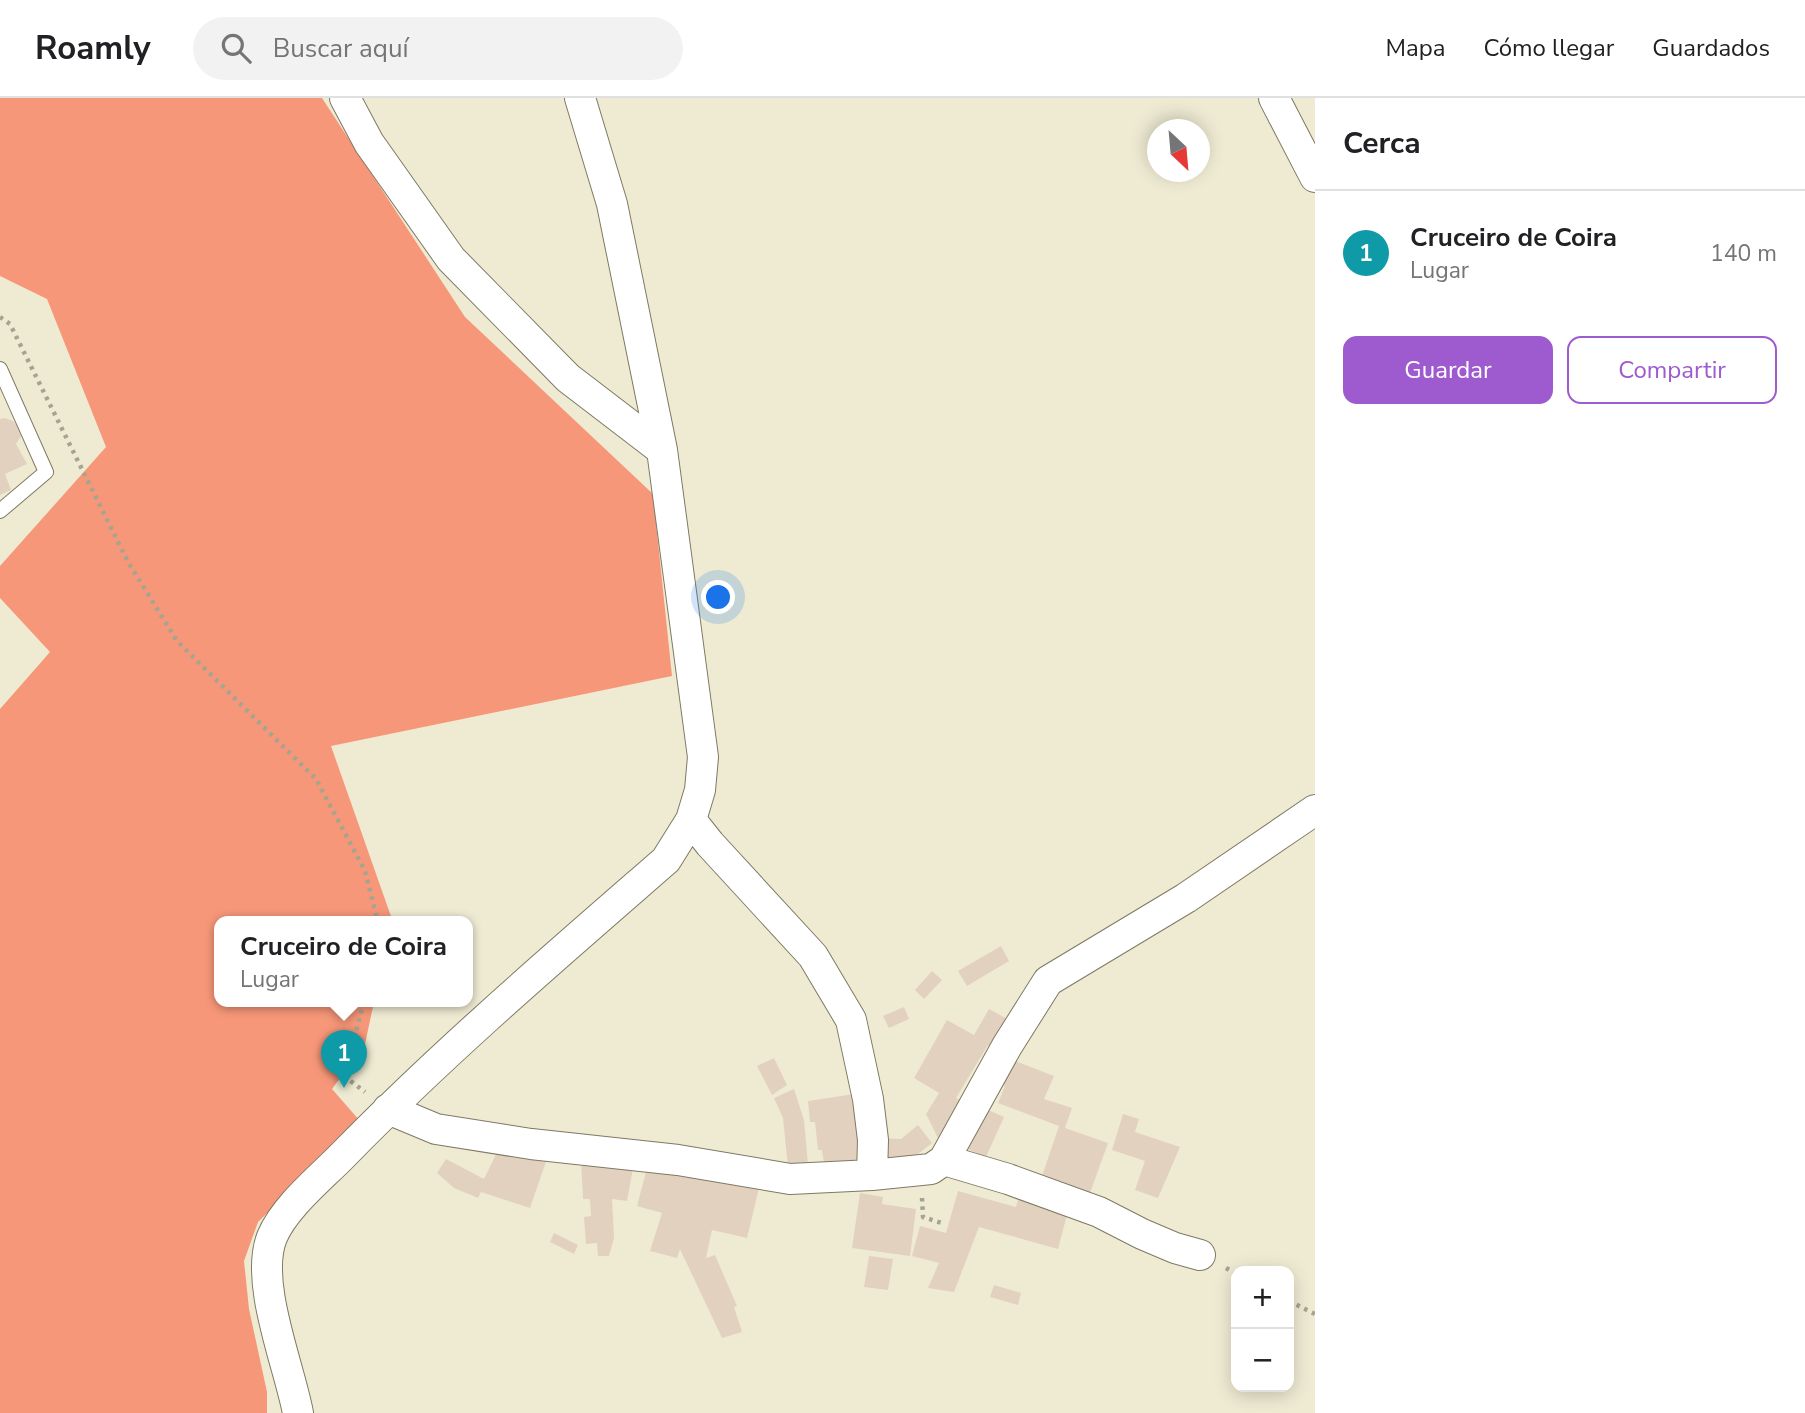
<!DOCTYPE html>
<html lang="es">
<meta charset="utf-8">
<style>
body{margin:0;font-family:"Nunito Sans",sans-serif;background:#f2f2f2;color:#202124}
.controls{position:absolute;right:21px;bottom:21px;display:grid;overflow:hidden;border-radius:14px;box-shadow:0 4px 18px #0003}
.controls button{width:63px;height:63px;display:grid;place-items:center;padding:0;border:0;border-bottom:2px solid #e0e0e0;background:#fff;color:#202124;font:35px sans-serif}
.compass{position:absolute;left:1147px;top:21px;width:63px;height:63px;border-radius:50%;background:#fff;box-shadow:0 4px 18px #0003;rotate:154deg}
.you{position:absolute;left:719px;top:500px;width:24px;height:24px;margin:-18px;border:5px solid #fff;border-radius:50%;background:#1a73e8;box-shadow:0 0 0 10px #1a73e833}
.badge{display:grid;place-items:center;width:46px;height:46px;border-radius:50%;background:#9e5acf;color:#fff;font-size:23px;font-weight:700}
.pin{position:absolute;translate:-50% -58px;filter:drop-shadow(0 2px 4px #0008)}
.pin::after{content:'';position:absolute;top:37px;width:24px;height:21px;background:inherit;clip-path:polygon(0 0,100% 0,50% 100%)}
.popup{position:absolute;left:214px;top:818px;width:259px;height:91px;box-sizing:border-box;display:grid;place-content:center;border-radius:14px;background:#fff;filter:drop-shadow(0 2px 5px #0005);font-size:23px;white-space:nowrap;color:#757577}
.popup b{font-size:26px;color:#202124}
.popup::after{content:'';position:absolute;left:50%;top:100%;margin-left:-14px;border:14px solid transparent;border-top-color:#fff}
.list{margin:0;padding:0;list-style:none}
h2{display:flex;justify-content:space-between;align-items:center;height:91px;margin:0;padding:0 28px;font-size:30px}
h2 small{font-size:23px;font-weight:400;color:#757577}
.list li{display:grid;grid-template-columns:46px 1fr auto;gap:21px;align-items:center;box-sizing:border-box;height:126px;padding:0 28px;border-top:2px solid #e0e0e0}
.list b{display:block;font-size:26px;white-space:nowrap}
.list p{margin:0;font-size:23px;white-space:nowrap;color:#757577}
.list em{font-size:23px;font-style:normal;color:#757577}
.actions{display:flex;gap:14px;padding:21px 28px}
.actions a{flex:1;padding:16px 0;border:2px solid #9e5acf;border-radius:14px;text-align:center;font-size:24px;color:#9e5acf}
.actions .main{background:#9e5acf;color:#fff}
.icon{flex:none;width:38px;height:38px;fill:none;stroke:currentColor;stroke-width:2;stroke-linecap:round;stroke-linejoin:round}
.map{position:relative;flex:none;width:1315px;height:1315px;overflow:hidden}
header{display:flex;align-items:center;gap:42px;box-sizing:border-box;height:98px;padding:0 35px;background:#fff;border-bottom:2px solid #e0e0e0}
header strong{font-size:33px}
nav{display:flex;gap:38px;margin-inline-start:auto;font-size:24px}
.search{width:490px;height:63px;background:#f2f2f2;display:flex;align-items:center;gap:18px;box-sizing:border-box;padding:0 24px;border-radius:38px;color:#757577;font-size:26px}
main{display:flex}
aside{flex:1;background:#fff}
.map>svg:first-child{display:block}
</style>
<header>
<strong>Roamly</strong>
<div class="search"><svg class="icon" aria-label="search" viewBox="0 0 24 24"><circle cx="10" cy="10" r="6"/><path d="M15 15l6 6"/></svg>Buscar aquí</div>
<nav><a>Mapa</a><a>Cómo llegar</a><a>Guardados</a></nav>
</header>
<main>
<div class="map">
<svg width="1315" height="1315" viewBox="0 0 1315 1315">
<rect width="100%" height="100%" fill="#efebd3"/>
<path fill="#f79779" d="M0,0H322L465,219L653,396L672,578L331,648L393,824H220V904H374L365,946L332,991L360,1023L258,1124L244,1163L249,1211L267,1294V1315H0V611L50,554L0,500V468L106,349L47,201L0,178Z"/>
<path fill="#e3d1bf" d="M5,320L13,323L18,329L21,338L16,346L27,366L5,376L11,392L0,397V321Z
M1001,848L1009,863L967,888L958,873Z
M932,873L942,882L924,901L915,892Z
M904,909L909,921L889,930L883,918Z
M989,911L1013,924L997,952L988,947L956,1000L963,1004L938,1040L926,1016L939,995L914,980L947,922L974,937Z
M774,960L787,987L772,997L757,968Z
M1010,961L1054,978L1044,1001L1072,1010L1065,1030L1108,1045L1090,1095L1042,1078L1059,1028L998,1005L1005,988L994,980Z
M794,991L804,1022L808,1067L788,1069L783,1020L774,1000Z
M861,995L870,1064L838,1068V1063L824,1065L822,1052H818L815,1024H810L808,1003Z
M979,1008L1004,1019L986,1059L965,1050Z
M1123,1016L1139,1021L1135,1034L1180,1049L1158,1100L1135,1092L1145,1063L1112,1052Z
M918,1027L932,1045L913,1060L881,1065L878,1040L901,1041Z
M500,1048L548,1058L530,1110L481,1094L478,1100L454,1090L437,1075L446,1061L484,1081Z
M581,1062L633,1070L627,1103L612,1101L614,1140L609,1158H598L597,1145L586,1146L584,1119L591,1118L590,1101H583Z
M647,1070L760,1086L747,1140L712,1132L706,1160L715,1157L737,1208L734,1209L742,1234L722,1240L680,1151L677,1160L650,1153L662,1115L637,1108Z
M958,1093L1016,1109L1020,1095L1069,1109L1058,1151L979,1129L954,1194L928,1190L939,1165L912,1158L920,1128L946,1135Z
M860,1095L883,1099L882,1106L916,1111L910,1158L852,1150Z
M554,1135L578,1147L574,1156L550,1144Z
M869,1158L893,1161L888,1192L864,1189Z
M994,1187L1021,1195L1018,1207L990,1199Z"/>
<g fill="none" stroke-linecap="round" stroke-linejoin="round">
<defs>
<path id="service" d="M0,271L46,374L0,413"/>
<path id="minor" d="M345,0L369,45L451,161L568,280L662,352
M1274,0L1315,79
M691,722L710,746L813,858L851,922L868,1001L873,1042L872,1077
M388,1011L436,1031L531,1046L678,1062L790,1081L872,1077L931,1071L944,1062L1007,948L1048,883L1186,800L1315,712
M944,1062L1008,1081L1099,1114L1142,1136L1175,1150L1200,1157
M298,1315C289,1267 254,1184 272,1139C285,1108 322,1079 345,1055C446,952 557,857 666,762L691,722L700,692L703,659L662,352L612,106L580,0"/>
</defs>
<use href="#service" stroke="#7e7964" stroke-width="16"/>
<use href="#minor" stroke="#7e7964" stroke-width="32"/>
<path stroke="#a6a390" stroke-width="4.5" stroke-dasharray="3.5 5" stroke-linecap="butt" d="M0,219L10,226L128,464L177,543L316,681L365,773L378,824
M364,904L344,978L365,994
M922,1100L923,1119L945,1126
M1226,1170L1236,1176
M1289,1203L1315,1216"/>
<use href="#service" stroke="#fff" stroke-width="14"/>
<use href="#minor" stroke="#fff" stroke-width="30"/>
</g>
</svg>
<div class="controls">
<button>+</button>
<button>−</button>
</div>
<svg class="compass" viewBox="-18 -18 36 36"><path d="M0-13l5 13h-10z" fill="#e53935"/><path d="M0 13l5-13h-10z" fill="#757577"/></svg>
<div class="you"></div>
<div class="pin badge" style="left:344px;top:990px;background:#0f9aa8">1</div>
<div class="popup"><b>Cruceiro de Coira</b>Lugar</div>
</div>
<aside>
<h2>Cerca<small></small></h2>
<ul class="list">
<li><span class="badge" style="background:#0f9aa8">1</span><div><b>Cruceiro de Coira</b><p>Lugar</p></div><em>140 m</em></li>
</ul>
<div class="actions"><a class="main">Guardar</a><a>Compartir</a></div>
</aside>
</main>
